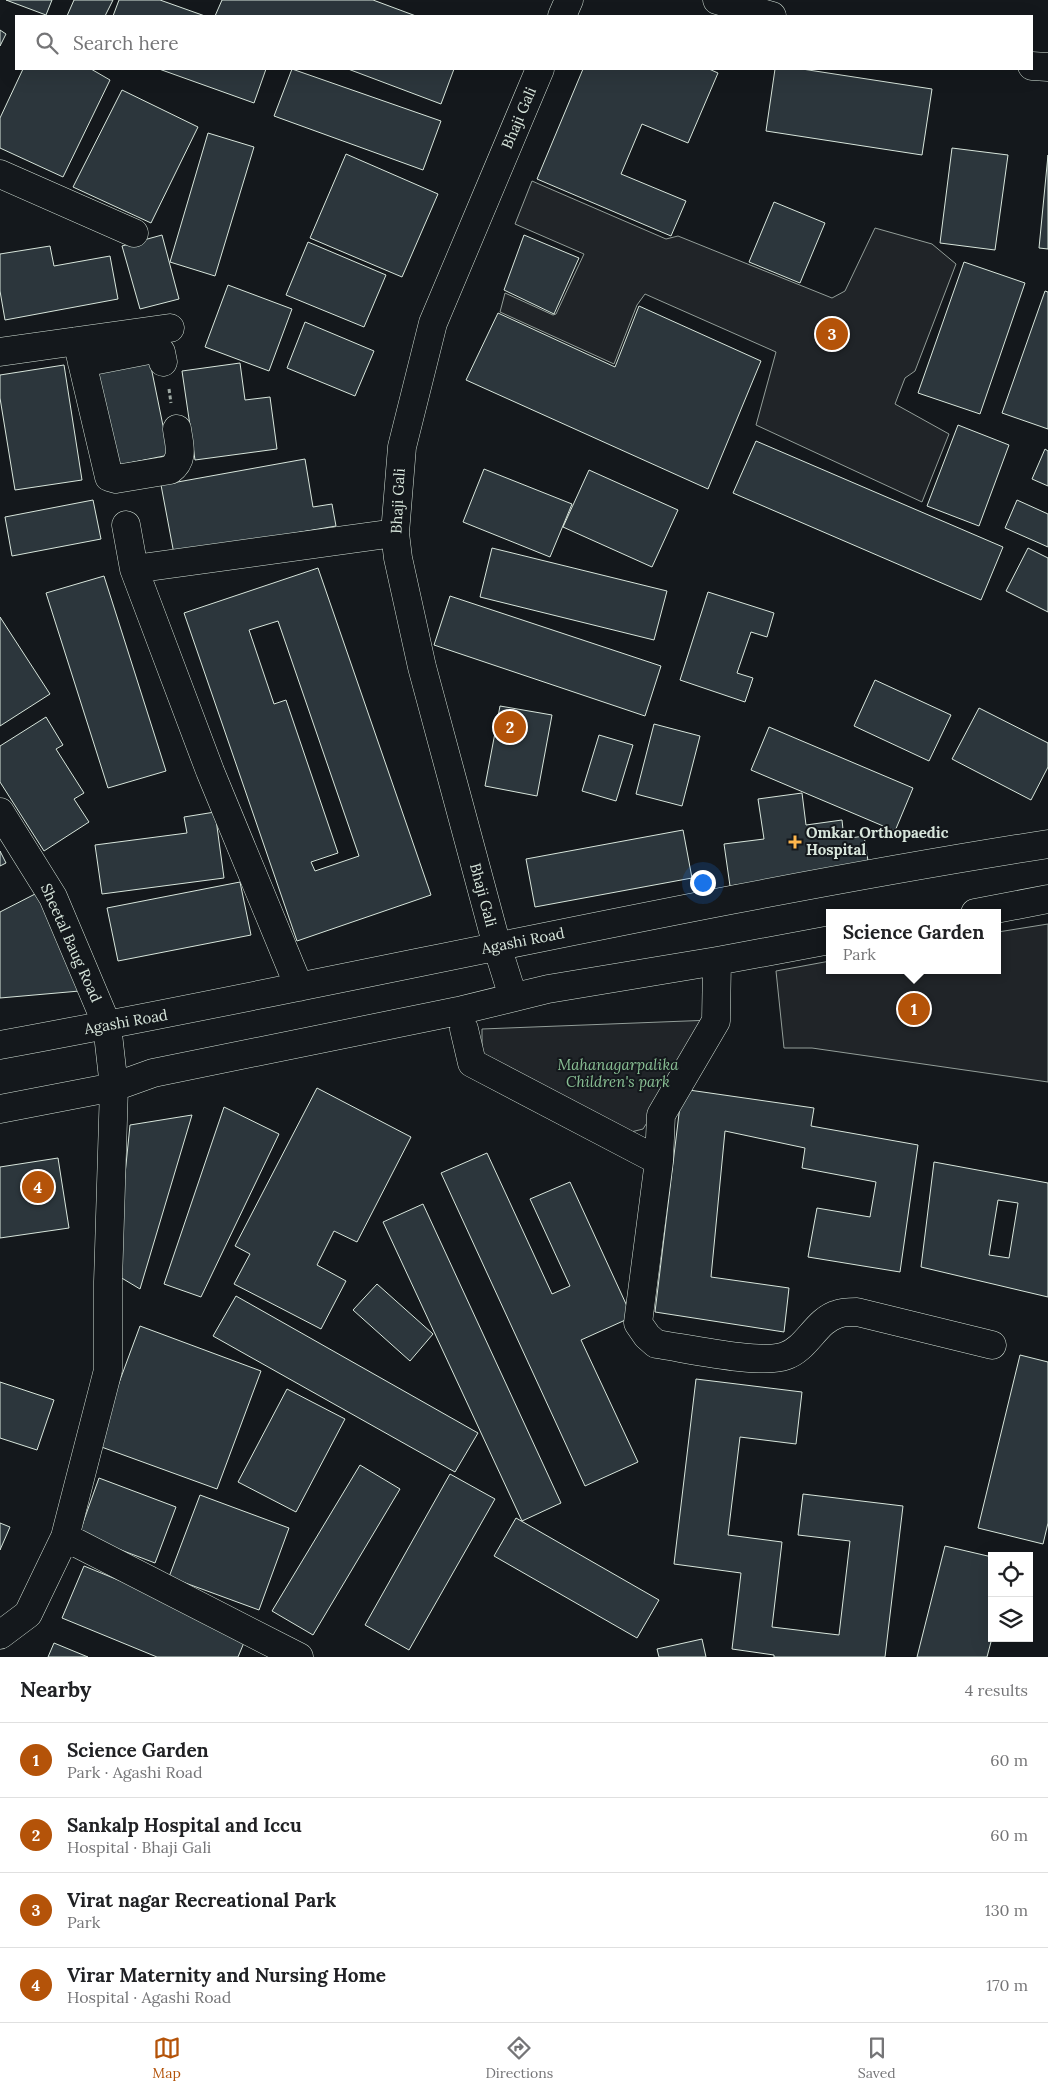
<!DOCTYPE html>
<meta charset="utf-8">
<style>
body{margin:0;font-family:Lora,serif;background:#f6f6f6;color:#202124}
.controls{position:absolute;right:15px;bottom:15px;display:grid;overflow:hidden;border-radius:0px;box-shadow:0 5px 20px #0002}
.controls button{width:45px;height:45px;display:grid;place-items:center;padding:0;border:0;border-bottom:1px solid #e0e0e0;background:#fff;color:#202124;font:25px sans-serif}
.you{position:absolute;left:702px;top:882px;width:18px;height:18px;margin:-12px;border:4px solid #fff;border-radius:50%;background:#1a73e8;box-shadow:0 0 0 8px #1a73e833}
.badge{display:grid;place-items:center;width:32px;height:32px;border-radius:50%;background:#b45309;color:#fff;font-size:16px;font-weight:700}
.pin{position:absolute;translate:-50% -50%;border:2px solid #fff;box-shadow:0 1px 5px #0006}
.popup{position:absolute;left:826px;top:909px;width:175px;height:65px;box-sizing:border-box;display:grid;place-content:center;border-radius:0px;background:#fff;filter:drop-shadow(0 1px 4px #0005);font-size:16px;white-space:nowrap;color:#757577}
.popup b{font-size:19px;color:#202124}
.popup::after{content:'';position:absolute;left:50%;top:100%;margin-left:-10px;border:10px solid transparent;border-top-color:#fff}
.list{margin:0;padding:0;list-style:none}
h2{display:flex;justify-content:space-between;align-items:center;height:65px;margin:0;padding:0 20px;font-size:21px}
h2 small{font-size:16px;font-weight:400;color:#757577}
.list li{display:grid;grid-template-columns:32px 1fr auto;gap:15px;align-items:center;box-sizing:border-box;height:75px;padding:0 20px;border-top:1px solid #e0e0e0}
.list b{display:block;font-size:19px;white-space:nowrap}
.list p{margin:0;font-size:16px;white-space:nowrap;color:#757577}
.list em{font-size:16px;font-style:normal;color:#757577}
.icon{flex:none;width:28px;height:28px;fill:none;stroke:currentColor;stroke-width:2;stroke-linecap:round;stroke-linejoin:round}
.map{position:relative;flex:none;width:1048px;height:1657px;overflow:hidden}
.search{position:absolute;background:#fff;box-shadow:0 5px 20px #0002;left:15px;right:15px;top:15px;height:55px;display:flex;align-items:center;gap:12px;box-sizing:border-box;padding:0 18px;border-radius:0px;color:#757577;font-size:19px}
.sheet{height:365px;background:#fff}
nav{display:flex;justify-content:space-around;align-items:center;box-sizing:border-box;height:70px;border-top:1px solid #e0e0e0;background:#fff;font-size:14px;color:#757577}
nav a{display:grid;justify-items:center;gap:2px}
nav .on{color:#b45309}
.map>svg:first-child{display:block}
</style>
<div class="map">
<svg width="1048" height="1657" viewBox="0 0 1048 1657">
<rect width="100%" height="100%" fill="#14181c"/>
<path fill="#202428" stroke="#939e99" d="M532,181L666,239L678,236L832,298L845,291L875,228L932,244L956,264L915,371L905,378L895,404L949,434L922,502L756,425L776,352L645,294L637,305L614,364L500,312L505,293L553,315L556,314L584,254L515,224Z
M1048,924V1082L812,1048H784L776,971L830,961V970H998V932Z
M712,1020L643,1129L623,1134L482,1056V1029Z"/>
<path fill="#2c363c" stroke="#d8e6dc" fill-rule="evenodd" d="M6,0H52L46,15Z
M74,0H113L105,16H67Z
M119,0H160L205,16H113Z
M222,0H373L416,16H215Z
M0,30L6,34L0,46Z
M23,69H91L110,80L63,177L0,148V118Z
M159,69H266L254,103Z
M292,69L441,121L423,170L274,116Z
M348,69H454L441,104Z
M583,69H709L718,73L688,143L642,124L621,174L686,201L671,236L537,179Z
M775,69H802L932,89L922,155L766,131Z
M122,90L198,127L151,223L73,187Z
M208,133L254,147L215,276L170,262Z
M952,148L1008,155L995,250L940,243Z
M346,154L438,194L402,277L310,238Z
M1048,155V249L1039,248Z
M774,202L825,223L800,283L749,262Z
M162,235L179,299L140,309L122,246Z
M524,235L579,258L554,314L504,290Z
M308,242L386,275L364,327L286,295Z
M50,246L54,266L110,256L118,299L5,320L0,291V254Z
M964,262L1025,283L980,414L918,393Z
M228,285L292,309L269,371L205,347Z
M1045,291L1048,292V429L1002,413Z
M639,306L761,361L708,489L466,380L498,313L615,367Z
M305,322L374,351L355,396L287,368Z
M150,362L169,455L109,467L91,374Z
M240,363L245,400L270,397L277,449L195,460L182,371Z
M64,365L82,480L15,490L0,398V375Z
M958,425L1009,445L979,526L927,506Z
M756,441L1003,547L981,600L733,493Z
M1045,449L1048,451V486L1032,479Z
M305,459L313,507L332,504L336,526L174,554L161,485Z
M484,469L572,504L550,557L463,522Z
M589,470L678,510L652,567L563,527Z
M93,500L101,539L12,556L5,517Z
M1017,500L1048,514V547L1005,528Z
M492,548L667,591L654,640L480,597Z
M1028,548L1048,558V612L1006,591Z
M318,568L431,895L297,941L184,613ZM278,621L359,856L315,871L311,862L338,853L286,700L274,704L249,630Z
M104,576L166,771L108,788L46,593Z
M708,592L774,613L767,637L751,632L737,673L753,678L745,702L680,680Z
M450,596L661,666L645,716L434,645Z
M0,617L50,694L0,726Z
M875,680L951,715L929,761L854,726Z
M500,706L552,715L537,796L485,786Z
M979,708L1048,743V767L1031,800L952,759Z
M46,717L63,745L56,749L84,793L74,799L89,822L44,851L0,782V746Z
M654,724L700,736L682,806L636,794Z
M769,727L913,788L895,831L751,770Z
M599,735L633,745L616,801L582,791Z
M802,793L806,825L842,820L844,839L864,836L869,867L730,886L724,844L764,839L758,799Z
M215,812L224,878L102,894L95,845L187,833L184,817Z
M683,830L692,878L535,907L526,859Z
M0,851L6,863L0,866Z
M240,882L251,935L118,961L107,908Z
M37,893L91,990L0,998V912Z
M317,1088L411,1137L357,1242L334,1231L317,1265L346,1281L321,1329L234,1284L250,1254L235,1246Z
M682,1089L814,1108L811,1126L918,1145L900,1272L808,1257L817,1208L870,1217L876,1182L802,1168L805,1148L725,1131L711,1277L789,1288L784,1332L655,1312Z
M224,1107L279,1134L201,1297L164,1284Z
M192,1115L140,1289L115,1274L130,1125Z
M487,1153L552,1294L570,1286L530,1199L570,1182L632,1317L581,1340L638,1462L585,1486L441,1173Z
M58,1158L69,1228L0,1238V1167Z
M934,1162L1048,1183V1297L921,1267ZM998,1200L1018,1203L1009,1258L989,1255Z
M423,1204L561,1503L522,1521L383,1222Z
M377,1284L433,1334L410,1361L353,1310Z
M236,1296L478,1433L455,1472L213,1336Z
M140,1326L261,1371L217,1489L96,1445Z
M1020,1355L1048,1362V1523L1043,1544L978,1528Z
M696,1379L802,1392L796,1444L740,1437L728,1535L782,1542L772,1627L839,1635L850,1541L798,1535L803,1494L903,1506L885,1657H774V1655L732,1649L741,1573L674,1564Z
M0,1382L54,1400L37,1450L0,1438Z
M287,1389L345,1419L296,1512L238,1482Z
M360,1465L400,1489L313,1635L272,1611Z
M450,1474L495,1499L409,1650L365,1625Z
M99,1478L176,1507L155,1563L79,1534Z
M200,1495L289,1528L259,1610L169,1577Z
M516,1518L659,1600L637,1638L494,1556Z
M0,1523L10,1527L0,1550Z
M945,1546L992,1557V1638L987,1657H917Z
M84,1566L248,1633L238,1657H157L62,1618Z
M702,1639L706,1657H659L657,1649Z
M54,1643L88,1657H48Z"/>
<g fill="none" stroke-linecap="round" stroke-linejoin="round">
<defs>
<path id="minor" d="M717,0L772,16
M562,16L569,0
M1032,66L1048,67
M0,174L134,233
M77,341L109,477L116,479L170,470C185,459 179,445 177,429
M0,352L170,328
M82,363L154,349L161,352L163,362
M126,525L134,569L210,771L299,987
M134,569L395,533
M0,812L53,897L107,1025L114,1087L108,1282V1370L65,1537L28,1614L0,1635
M975,913L1048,899
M717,961L716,1021L661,1115L659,1161L638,1323L647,1336L656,1344C685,1348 761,1365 785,1356C807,1349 816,1320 838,1314C843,1312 851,1312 857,1312L992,1345
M513,997L497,946L422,667L398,558L395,533L402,447L433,323L540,69
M464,1029L472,1063L659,1161
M0,1045C350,981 697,899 1048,844
M0,1109L114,1087L153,1073L458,1011L548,989L717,961L830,940
M65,1537L299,1657"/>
</defs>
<use href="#minor" stroke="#d8e6dc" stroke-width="29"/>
<path stroke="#9da8a2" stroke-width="3" stroke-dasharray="4 2.5" stroke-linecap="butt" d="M169,389L171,403"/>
<use href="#minor" stroke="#14181c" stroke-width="28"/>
</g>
<path fill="#ffb74d" stroke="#14181c" stroke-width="2" d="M792.5 834.5h5v5h5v5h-5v5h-5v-5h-5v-5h5z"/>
<g text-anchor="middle" stroke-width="4" stroke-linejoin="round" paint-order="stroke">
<g font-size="15" fill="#d8e6dc" stroke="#14181c">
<text transform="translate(519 118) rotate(-67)" y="5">Bhaji Gali</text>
<text transform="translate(398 501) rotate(-87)" y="5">Bhaji Gali</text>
<text transform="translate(483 895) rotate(75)" y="5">Bhaji Gali</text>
<text transform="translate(523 941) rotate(-11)" y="5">Agashi Road</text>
<text transform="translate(71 943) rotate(66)" y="5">Sheetal Baug Road</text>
<text transform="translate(126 1022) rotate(-10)" y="5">Agashi Road</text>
</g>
<g font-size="15" font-weight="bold" fill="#d8e6dc" stroke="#14181c" text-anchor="start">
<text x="806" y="838">Omkar Orthopaedic<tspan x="806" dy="17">Hospital</tspan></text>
</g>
<g font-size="15" font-style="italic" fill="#8ac095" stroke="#14181c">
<text x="618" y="1070">Mahanagarpalika<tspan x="618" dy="17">Children's park</tspan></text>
</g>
</g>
</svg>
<div class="controls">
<button><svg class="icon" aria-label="locate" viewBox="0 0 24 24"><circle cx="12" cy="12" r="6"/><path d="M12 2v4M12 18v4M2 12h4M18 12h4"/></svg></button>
<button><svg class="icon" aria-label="layers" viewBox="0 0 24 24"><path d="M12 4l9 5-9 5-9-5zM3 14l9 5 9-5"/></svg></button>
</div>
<div class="you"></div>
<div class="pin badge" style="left:914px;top:1009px">1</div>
<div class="popup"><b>Science Garden</b>Park</div>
<div class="pin badge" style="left:510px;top:727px">2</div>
<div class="pin badge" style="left:832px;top:334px">3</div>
<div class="pin badge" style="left:38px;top:1187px">4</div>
<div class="search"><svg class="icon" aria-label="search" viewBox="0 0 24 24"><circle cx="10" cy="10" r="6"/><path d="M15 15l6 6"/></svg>Search here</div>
</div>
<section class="sheet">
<h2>Nearby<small>4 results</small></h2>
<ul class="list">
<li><span class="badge">1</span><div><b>Science Garden</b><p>Park · Agashi Road</p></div><em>60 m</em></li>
<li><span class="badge">2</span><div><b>Sankalp Hospital and Iccu</b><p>Hospital · Bhaji Gali</p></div><em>60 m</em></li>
<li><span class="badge">3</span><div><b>Virat nagar Recreational Park</b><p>Park</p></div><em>130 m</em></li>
<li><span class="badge">4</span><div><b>Virar Maternity and Nursing Home</b><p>Hospital · Agashi Road</p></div><em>170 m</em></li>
</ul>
</section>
<nav>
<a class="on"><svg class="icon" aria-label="map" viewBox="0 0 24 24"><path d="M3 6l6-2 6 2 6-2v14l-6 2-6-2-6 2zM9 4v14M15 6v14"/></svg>Map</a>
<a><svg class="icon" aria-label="directions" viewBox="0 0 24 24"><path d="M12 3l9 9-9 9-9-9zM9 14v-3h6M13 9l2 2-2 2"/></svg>Directions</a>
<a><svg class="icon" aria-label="saved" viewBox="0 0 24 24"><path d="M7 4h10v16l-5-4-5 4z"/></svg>Saved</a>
</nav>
